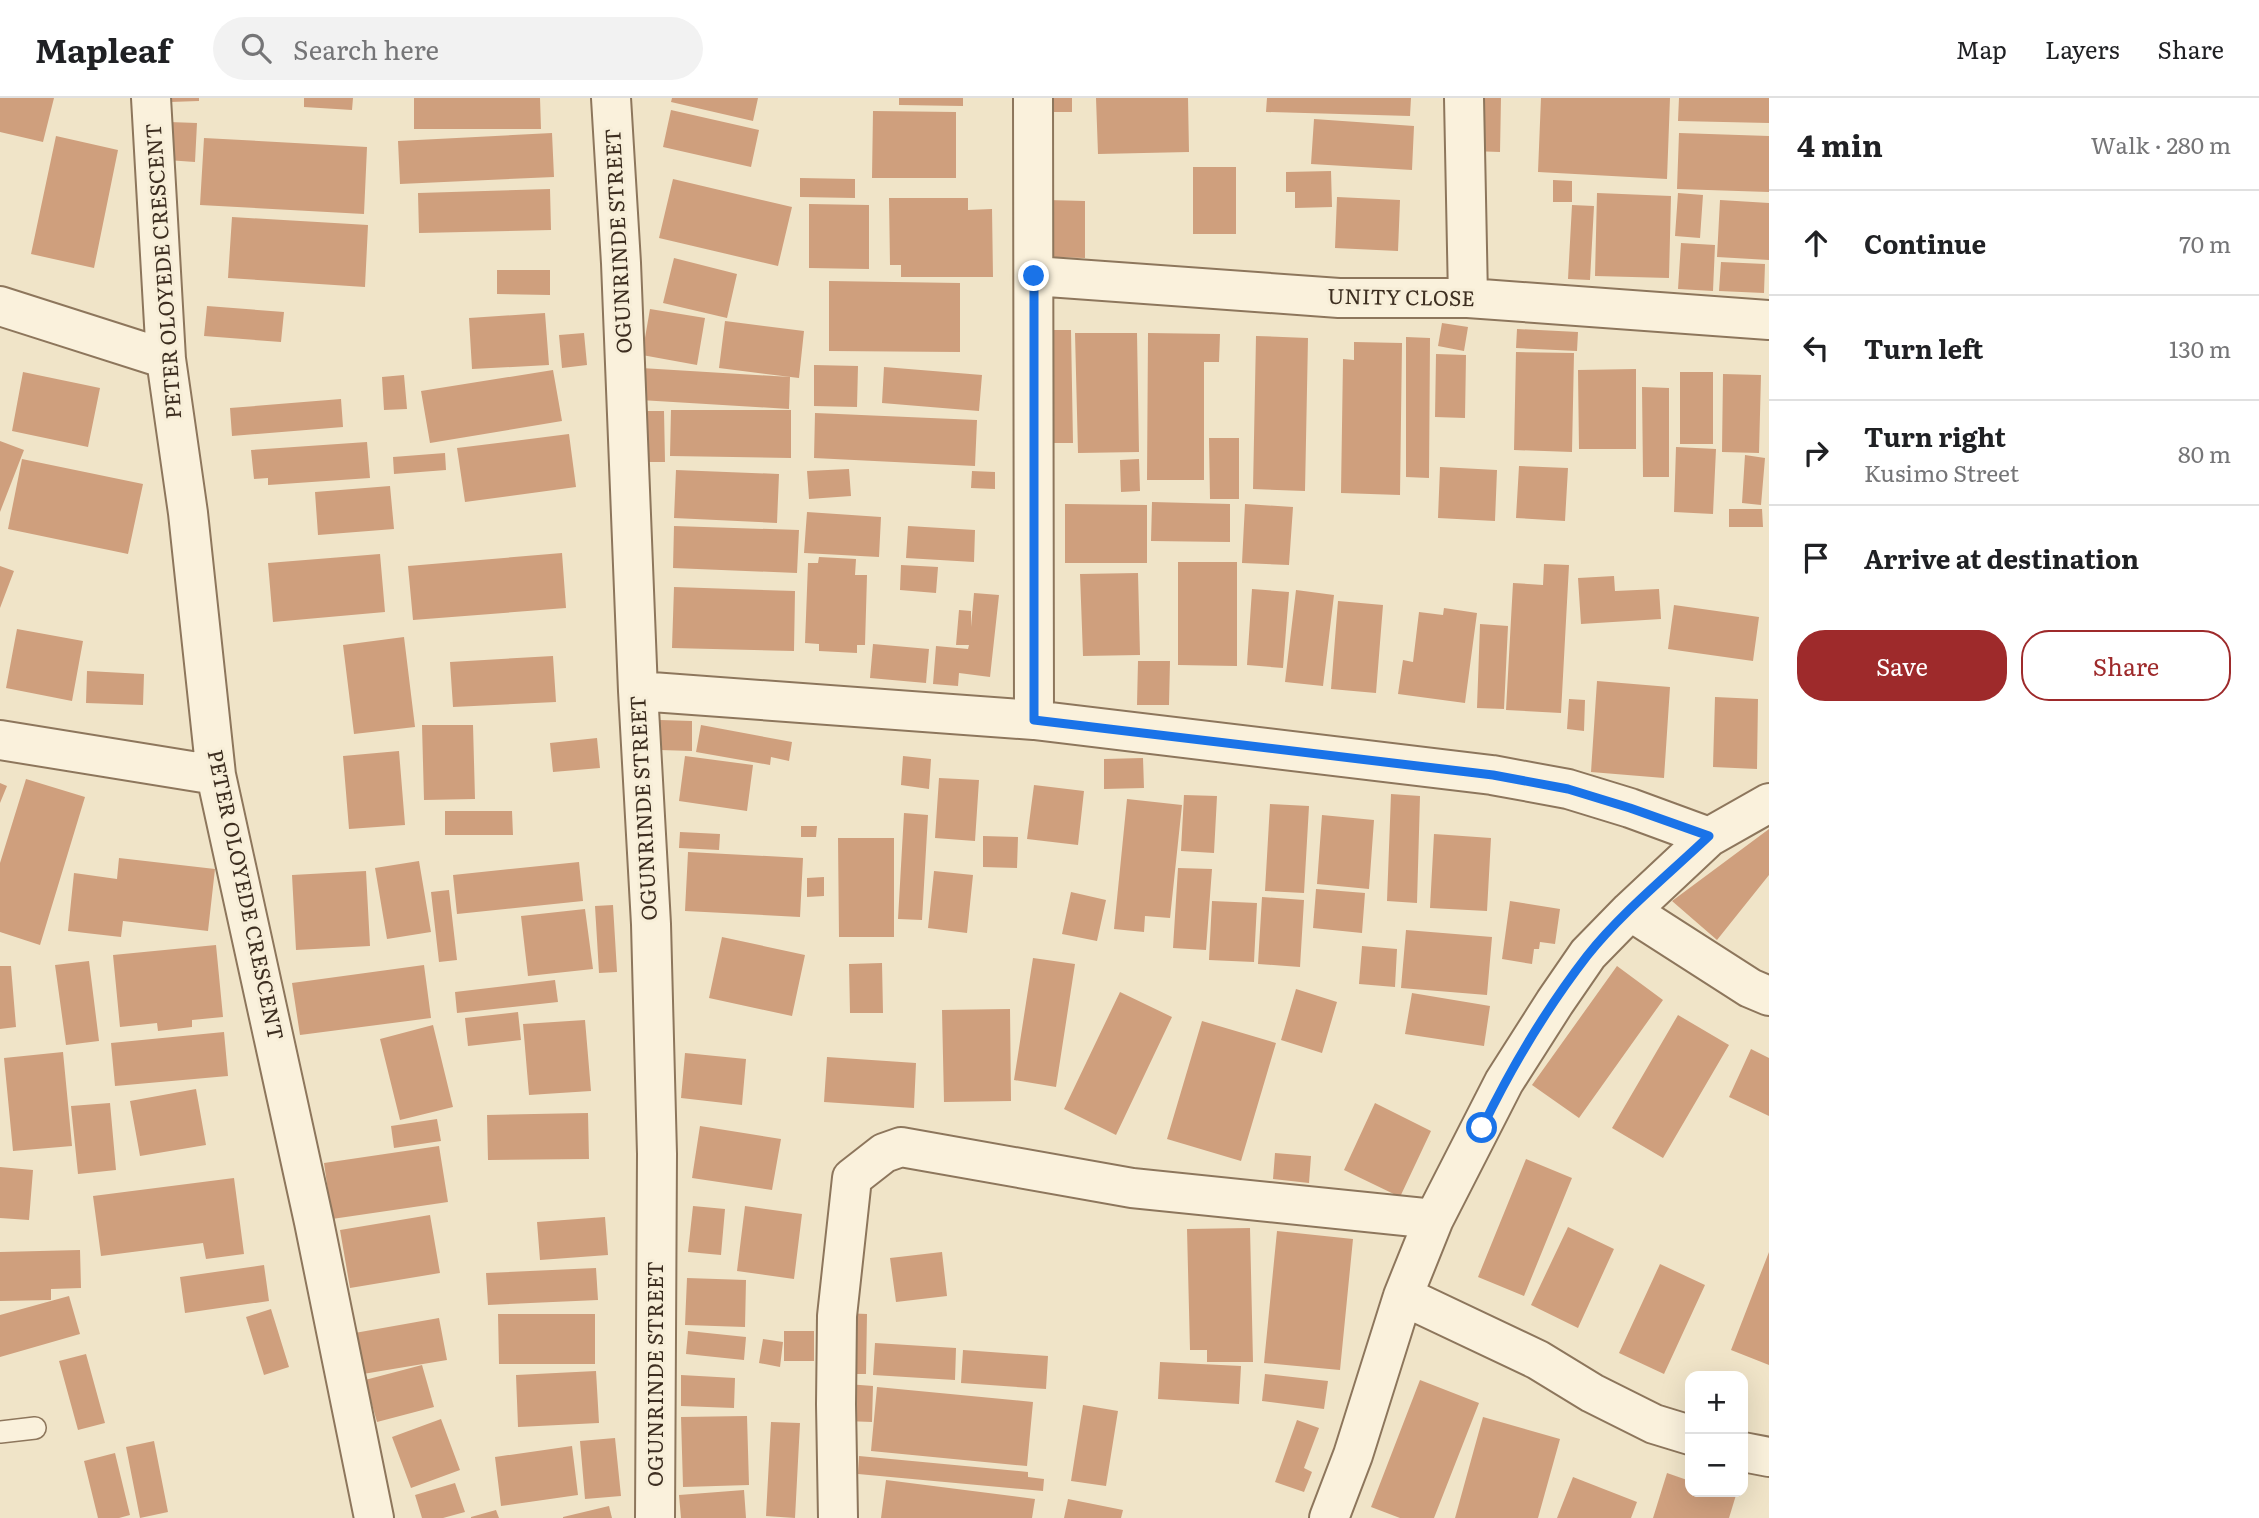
<!DOCTYPE html>
<meta charset="utf-8">
<style>
body{margin:0;font-family:Literata,serif;background:#f2f2f2;color:#202124}
.controls{position:absolute;right:21px;bottom:21px;display:grid;overflow:hidden;border-radius:14px;box-shadow:0 7px 28px #0002}
.controls button{width:63px;height:63px;display:grid;place-items:center;padding:0;border:0;border-bottom:2px solid #e0e0e0;background:#fff;color:#202124;font:35px sans-serif}
.stop{position:absolute;width:21px;height:21px;margin:-16px;border:5px solid #1a73e8;border-radius:50%;background:#fff}
.stop.end{background:#1a73e8;border-color:#fff;box-shadow:0 2px 7px #0008}
.list{margin:0;padding:0;list-style:none}
h2{display:flex;justify-content:space-between;align-items:center;height:91px;margin:0;padding:0 28px;font-size:30px}
h2 small{font-size:23px;font-weight:400;color:#757577}
.list li{display:grid;grid-template-columns:46px 1fr auto;gap:21px;align-items:center;box-sizing:border-box;height:105px;padding:0 28px;border-top:2px solid #e0e0e0}
.list b{display:block;font-size:26px;white-space:nowrap}
.list p{margin:0;font-size:23px;white-space:nowrap;color:#757577}
.list em{font-size:23px;font-style:normal;color:#757577}
.actions{display:flex;gap:14px;padding:21px 28px}
.actions a{flex:1;padding:16px 0;border:2px solid #9e2a2b;border-radius:28px;text-align:center;font-size:24px;color:#9e2a2b}
.actions .main{background:#9e2a2b;color:#fff}
.icon{flex:none;width:38px;height:38px;fill:none;stroke:currentColor;stroke-width:2;stroke-linecap:round;stroke-linejoin:round}
.map{position:relative;flex:none;width:1769px;height:1420px;overflow:hidden}
header{display:flex;align-items:center;gap:42px;box-sizing:border-box;height:98px;padding:0 35px;background:#fff;border-bottom:2px solid #e0e0e0}
header strong{font-size:33px}
nav{display:flex;gap:38px;margin-inline-start:auto;font-size:24px}
.search{width:490px;height:63px;background:#f2f2f2;display:flex;align-items:center;gap:18px;box-sizing:border-box;padding:0 24px;border-radius:38px;color:#757577;font-size:26px}
main{display:flex}
aside{flex:1;background:#fff}
.map>svg:first-child{display:block}
</style>
<header>
<strong>Mapleaf</strong>
<div class="search"><svg class="icon" aria-label="search" viewBox="0 0 24 24"><circle cx="10" cy="10" r="6"/><path d="M15 15l6 6"/></svg>Search here</div>
<nav><a>Map</a><a>Layers</a><a>Share</a></nav>
</header>
<main>
<div class="map">
<svg width="1769" height="1420" viewBox="0 0 1769 1420">
<rect width="100%" height="100%" fill="#f0e4c8"/>
<path fill="#cf9f7d" d="M0,0H54L43,44L0,34Z
M169,0H199V3L170,4Z
M304,0H353L352,12L304,9Z
M414,0H540L541,31H414Z
M672,0H758L753,23L671,4Z
M899,0H963V8L899,7Z
M1037,0H1072V14H1037Z
M1096,0H1188L1189,54L1098,56Z
M1267,0H1411L1410,18L1266,14Z
M1473,0H1501L1500,54L1472,53Z
M1541,0H1670L1667,81L1538,74Z
M1679,0H1769V25L1678,23Z
M671,12L759,32L751,69L663,49Z
M873,13L956,14V80H872Z
M1314,21L1414,28L1412,72L1311,66Z
M169,24L197,25L195,64L167,62Z
M552,35L554,79L400,86L398,43Z
M1679,35L1769,38V94L1677,91Z
M56,38L118,52L94,170L31,156Z
M204,40L367,49L364,116L200,107Z
M1193,69H1236V136H1193Z
M1331,73L1332,109L1295,110V94H1286V74Z
M800,80L855,81V100L800,99Z
M673,81L792,109L778,168L659,140Z
M1553,82L1572,83V104H1553Z
M550,91L551,132L419,135L418,95Z
M1597,95L1671,98L1669,180L1595,178Z
M1678,95L1703,97L1700,140L1675,138Z
M1337,99L1400,102L1398,153L1335,150Z
M889,100H968V112L992,111L993,179H901V167H890Z
M1047,102L1085,103V160L1047,159Z
M1720,102L1769,105V162L1717,159Z
M809,106L869,107V171L809,170Z
M1572,107L1594,108L1590,182L1568,181Z
M232,119L368,127L365,189L228,180Z
M1681,145L1715,147L1713,193L1678,191Z
M674,160L737,176L727,220L663,205Z
M1721,164L1765,166L1764,195L1719,193Z
M497,172H550V197L497,196Z
M829,183L960,185V254L829,253Z
M207,208L284,214L281,244L204,238Z
M650,211L705,220L697,267L642,257Z
M545,215L549,267L472,271L469,220Z
M725,223L804,233L799,280L719,270Z
M1442,225L1468,229L1464,253L1438,248Z
M1517,231L1578,234L1577,253L1516,250Z
M1046,232H1071L1073,345H1048Z
M584,235L587,267L562,270L559,237Z
M1075,235H1137L1139,354L1078,355Z
M1148,235L1220,236L1219,264H1204V382H1147Z
M1256,238L1308,240L1305,393L1253,391Z
M1406,239L1430,240L1429,380L1406,379Z
M1354,244L1402,245L1400,397L1341,395L1343,261L1354,262Z
M1516,254L1574,255L1572,354L1514,352Z
M1436,256L1466,257L1465,320L1435,319Z
M814,267L858,268L857,309L814,308Z
M884,269L982,277L979,313L882,305Z
M641,270L790,279L789,311L640,302Z
M1636,271V351H1579L1578,272Z
M553,272L562,323L430,345L421,293Z
M23,274L100,290L88,349L12,333Z
M1680,274H1713V346H1680Z
M1723,276L1761,277L1759,355L1722,354Z
M404,277L407,311L384,312L382,279Z
M1642,289L1669,290V379H1643Z
M341,301L343,329L232,338L230,310Z
M671,312H791V360L670,358Z
M639,313H664L665,364H639Z
M815,315L977,322L975,368L814,360Z
M569,336L576,389L465,404L457,350Z
M1209,340H1239V401H1210Z
M0,343L24,352L0,414Z
M367,344L370,380L268,387V380L254,381L251,352Z
M1676,349L1716,351L1713,416L1674,414Z
M445,355L446,372L394,376L393,359Z
M1745,357L1765,360L1761,407L1742,405Z
M22,361L143,386L128,456L8,431Z
M1139,361L1140,393L1121,394L1120,362Z
M1519,368L1568,370L1565,423L1516,420Z
M1440,369L1497,372L1495,423L1438,420Z
M849,371L851,398L809,401L807,373Z
M676,372L779,376L777,425L674,420Z
M972,373L995,374V391L971,390Z
M390,388L394,431L318,437L315,394Z
M1152,404L1230,406V444L1151,443Z
M1065,406L1147,407V465H1065Z
M1245,406L1293,409L1289,467L1242,465Z
M1729,411H1762L1763,429H1729Z
M807,414L881,419L879,459L804,455Z
M674,428L799,432L797,475L673,470Z
M908,428L975,432L974,464L906,460Z
M562,455L566,510L413,522L408,468Z
M380,456L385,514L273,524L268,465Z
M819,459L856,461L855,477H867L865,547H857V555L819,553V546L805,545L808,465H818Z
M1178,464H1237V568L1178,567Z
M1544,466L1569,467L1561,615L1506,612L1513,485L1543,487Z
M901,467L938,469L936,495L900,492Z
M0,468L14,473L0,510Z
M1138,475L1140,557L1083,558L1080,476Z
M1614,478L1615,493L1659,491L1661,521L1581,526L1578,480Z
M674,489L795,493L794,553L672,550Z
M1252,491L1289,494L1283,570L1247,567Z
M1296,492L1334,497L1323,588L1285,584Z
M974,495L999,497L990,579L959,575L958,588L933,586L936,548L968,551L969,547H956L959,512L971,513V529Z
M1338,503L1383,507L1376,595L1331,591Z
M1674,507L1759,519L1753,563L1668,551Z
M1444,510L1477,515L1465,605L1398,596L1403,562L1413,564L1419,514L1443,517Z
M1480,526L1508,528L1504,611L1477,610Z
M17,531L83,543L72,603L6,590Z
M404,539L415,629L354,636L343,547Z
M873,546L929,551L926,585L870,580Z
M553,558L556,604L453,609L450,564Z
M1138,563H1170L1169,607H1137Z
M87,573L144,576L143,607L86,605Z
M1597,583L1670,589L1664,680L1591,674Z
M1715,599L1758,601L1757,671L1713,669Z
M1569,601L1585,602L1584,633L1567,631Z
M660,622L692,623V653L660,652Z
M422,627H473L475,701L424,702Z
M701,627L792,644L789,663L771,659L770,667L696,654Z
M597,640L600,670L553,674L550,645Z
M399,653L405,727L349,731L343,658Z
M685,658L753,667L747,713L679,703Z
M903,658L931,661L929,691L901,687Z
M1143,660L1144,690L1104,691V661Z
M939,680L979,682L975,743L935,740Z
M26,681L85,699L40,847L0,834V765Z
M0,685L7,688L0,705Z
M1034,687L1084,693L1078,747L1027,741Z
M1391,696L1420,698L1417,805L1387,803Z
M1184,697L1217,698L1214,755L1181,753Z
M1127,701L1182,707L1170,820L1145,818L1144,834L1114,831Z
M1270,706L1309,708L1304,795L1265,793Z
M445,713H512L513,737H445Z
M904,715L928,717L922,822L898,821Z
M1322,717L1374,722L1369,791L1317,786Z
M801,728H817L816,739H801Z
M1769,731V777L1717,842L1672,803Z
M680,734L720,736L719,752L679,750Z
M1434,736L1491,740L1487,813L1430,810Z
M983,738L1018,739L1017,770L983,769Z
M838,740H894V839H839Z
M688,754L803,760L800,819L685,813Z
M119,760L215,771L208,833L123,823L121,839L68,833L74,775L117,781Z
M419,763L431,834L387,841L375,770Z
M579,764L583,803L457,816L453,777Z
M1178,770L1212,771L1206,852L1173,850Z
M366,773L370,848L296,852L292,777Z
M934,773L973,777L967,835L928,830Z
M824,779V798L807,799V780Z
M1316,791L1365,795L1362,835L1313,830Z
M449,792L457,862L439,864L431,794Z
M1071,794L1106,802L1097,843L1062,836Z
M1262,799L1304,802L1300,869L1258,866Z
M1212,803L1257,805L1254,864L1209,862Z
M1510,803L1560,811L1555,846L1540,844L1539,851H1534L1532,866L1502,861Z
M613,807L617,874L599,875L595,808Z
M585,811L593,871L528,878L521,818Z
M1406,832L1492,839L1487,897L1401,890Z
M722,839L805,857L792,918L709,900Z
M216,847L223,919L192,922V929L158,933L157,925L120,929L113,857Z
M1362,848L1397,851L1395,889L1359,886Z
M1033,860L1075,866L1056,989L1014,982Z
M89,863L99,943L66,947L55,867Z
M882,865L883,915H850L849,866Z
M424,867L431,920L300,937L292,885Z
M0,868H11L16,929L0,931Z
M1617,868L1663,902L1579,1020L1532,987Z
M555,882L558,904L457,915L455,894Z
M1296,891L1337,904L1322,955L1281,942Z
M1120,894L1172,919L1116,1037L1064,1011Z
M1412,895L1490,908L1484,948L1405,936Z
M1010,911L1011,1003L944,1004L942,912Z
M518,914L521,942L468,948L465,920Z
M1678,917L1729,947L1663,1060L1612,1030Z
M585,922L591,993L529,997L523,926Z
M1202,923L1276,945L1241,1063L1167,1041Z
M433,927L453,1009L400,1022L380,941Z
M224,934L228,978L115,988L111,945Z
M1751,951L1769,960V1018L1729,999Z
M63,954L72,1048L13,1053L4,960Z
M685,955L746,961L742,1007L681,1000Z
M827,959L916,965L914,1010L824,1004Z
M196,991L206,1047L140,1058L130,1003Z
M110,1005L116,1072L78,1076L71,1008Z
M1375,1005L1431,1033L1400,1099L1344,1072Z
M588,1015L589,1061L488,1062L487,1017Z
M437,1021L441,1043L394,1050L391,1028Z
M700,1028L781,1041L772,1092L692,1080Z
M439,1048L448,1104L332,1121L324,1065Z
M1275,1055L1311,1058L1309,1085L1273,1081Z
M1526,1061L1572,1080L1524,1198L1478,1179Z
M0,1069L33,1072L29,1122L0,1120Z
M234,1080L244,1156L206,1161L203,1145L101,1158L93,1098Z
M693,1108L725,1111L721,1157L688,1154Z
M745,1108L802,1116L794,1181L737,1173Z
M430,1117L440,1175L350,1190L340,1132Z
M605,1119L608,1157L540,1162L537,1124Z
M1568,1129L1614,1151L1578,1230L1531,1207Z
M1250,1130L1253,1264H1207V1252H1190L1187,1131Z
M1277,1133L1353,1141L1340,1272L1264,1265Z
M80,1152L81,1190L51,1191V1202L0,1203V1154Z
M942,1154L947,1198L896,1204L890,1160Z
M1769,1154V1267L1731,1252Z
M1660,1166L1705,1187L1664,1276L1619,1255Z
M264,1167L269,1203L185,1215L180,1179Z
M596,1170L598,1202L488,1207L486,1175Z
M687,1180L746,1182L745,1229L685,1227Z
M69,1198L80,1236L0,1259V1217Z
M271,1211L289,1269L264,1277L246,1219Z
M843,1215L867,1216L866,1276H841Z
M498,1216H595V1266H499Z
M439,1220L447,1262L357,1277L349,1236Z
M688,1233L746,1239L744,1262L686,1256Z
M784,1233H814V1263H784Z
M763,1241L783,1244L780,1269L759,1265Z
M875,1245L956,1250L955,1282L873,1277Z
M963,1252L1048,1258L1046,1291L961,1285Z
M86,1256L105,1325L78,1332L59,1263Z
M1160,1264L1241,1268L1239,1306L1158,1301Z
M422,1267L434,1309L377,1324L365,1282Z
M596,1273L599,1325L518,1329L516,1277Z
M1265,1276L1328,1283L1324,1311L1262,1303Z
M681,1277L735,1280L734,1310L681,1308Z
M1420,1282L1479,1305L1434,1420H1400L1371,1409Z
M847,1286L873,1288L872,1324L846,1323Z
M877,1289L1033,1304L1027,1368L871,1353Z
M1083,1307L1118,1313L1106,1388L1071,1383Z
M747,1318L749,1387L683,1389L681,1319Z
M1483,1319L1560,1341L1538,1420H1455Z
M441,1321L460,1372L411,1390L392,1339Z
M1297,1322L1319,1330L1304,1370L1312,1374L1304,1394L1275,1384Z
M771,1324L800,1325L795,1420L766,1418Z
M615,1340L621,1398L585,1401L580,1343Z
M154,1343L168,1414L140,1420L126,1349Z
M572,1348L578,1397L501,1408L495,1359Z
M115,1355L130,1417L119,1420H98L84,1363Z
M859,1358L1028,1374V1379L1044,1381L1043,1393L858,1376Z
M1667,1375L1690,1383V1394H1726L1736,1397L1729,1420H1653Z
M1573,1379L1637,1404L1631,1420H1557Z
M886,1382L1035,1401L1032,1420H881Z
M455,1385L465,1414L443,1420H422L415,1397Z
M744,1392L746,1420H681L679,1397Z
M1068,1401L1123,1412L1121,1420H1064Z
M609,1408L612,1420H563V1419Z
M496,1412L499,1420H471V1419Z"/>
<g fill="none" stroke-linecap="round" stroke-linejoin="round">
<defs>
<path id="lane" d="M0,1334L35,1330"/>
<path id="street" d="M151,0L166,261L188,415L216,677L314,1124L374,1420
M611,0L621,165L638,593L651,826L657,1056L655,1420
M1033,0L1034,622
M1464,0L1468,200
M1034,178L1339,200H1468L1769,222
M0,208L166,261
M638,593L1034,622L1492,677L1568,691L1630,710L1709,739
M0,642L216,677
M1630,813L1750,890L1769,898
M1403,1198L1538,1262L1592,1295L1654,1326L1690,1337
M1743,1354L1769,1359
M838,1420L836,1306L837,1218L852,1080L884,1055L901,1049L1132,1090L1434,1121
M1329,1420L1353,1357L1403,1198L1434,1121L1504,984L1555,904L1588,856L1630,813L1709,739L1769,705"/>
</defs>
<use href="#lane" stroke="#8d765c" stroke-width="24"/>
<use href="#street" stroke="#8d765c" stroke-width="42"/>
<use href="#lane" stroke="#faf1dc" stroke-width="21"/>
<use href="#street" stroke="#faf1dc" stroke-width="38"/>
</g>
<g fill="none" stroke-linecap="round" stroke-linejoin="round">
<path stroke="#1a73e8" stroke-width="9" d="M1034,178V622L1493,677L1568,691L1630,710L1709,738C1669,776 1621,815 1587,858C1546,911 1511,970 1482,1030"/>
</g>
<g text-anchor="middle" stroke-width="6" stroke-linejoin="round" paint-order="stroke">
<g font-size="21" fill="#3d2e20" stroke="#f7eed8">
<text transform="translate(619 143) rotate(-93)" y="7">OGUNRINDE STREET</text>
<text transform="translate(164 173) rotate(-94)" y="7">PETER OLOYEDE CRESCENT</text>
<text transform="translate(1401 200) rotate(1)" y="7">UNITY CLOSE</text>
<text transform="translate(644 710) rotate(-93)" y="7">OGUNRINDE STREET</text>
<text transform="translate(245 797) rotate(78)" y="7">PETER OLOYEDE CRESCENT</text>
<text transform="translate(656 1276) rotate(-90)" y="7">OGUNRINDE STREET</text>
</g>
</g>
</svg>
<div class="controls">
<button>+</button>
<button>−</button>
</div>
<div class="stop" style="left:1482px;top:1030px"></div>
<div class="stop end" style="left:1034px;top:178px"></div>
</div>
<aside>
<h2>4 min<small>Walk · 280 m</small></h2>
<ul class="list">
<li><svg class="icon" aria-label="ahead" viewBox="0 0 24 24"><path d="M12 20V5M6 11l6-6 6 6"/></svg><div><b>Continue</b></div><em>70 m</em></li>
<li><svg class="icon" aria-label="left" viewBox="0 0 24 24"><path d="M17 20v-9H6M10 6l-5 5 5 5"/></svg><div><b>Turn left</b></div><em>130 m</em></li>
<li><svg class="icon" aria-label="right" viewBox="0 0 24 24"><path d="M7 20v-9h11M14 6l5 5-5 5"/></svg><div><b>Turn right</b><p>Kusimo Street</p></div><em>80 m</em></li>
<li><svg class="icon" aria-label="arrive" viewBox="0 0 24 24"><path d="M6 21V4h12l-3 4 3 4H6"/></svg><div><b>Arrive at destination</b></div></li>
</ul>
<div class="actions"><a class="main">Save</a><a>Share</a></div>
</aside>
</main>
